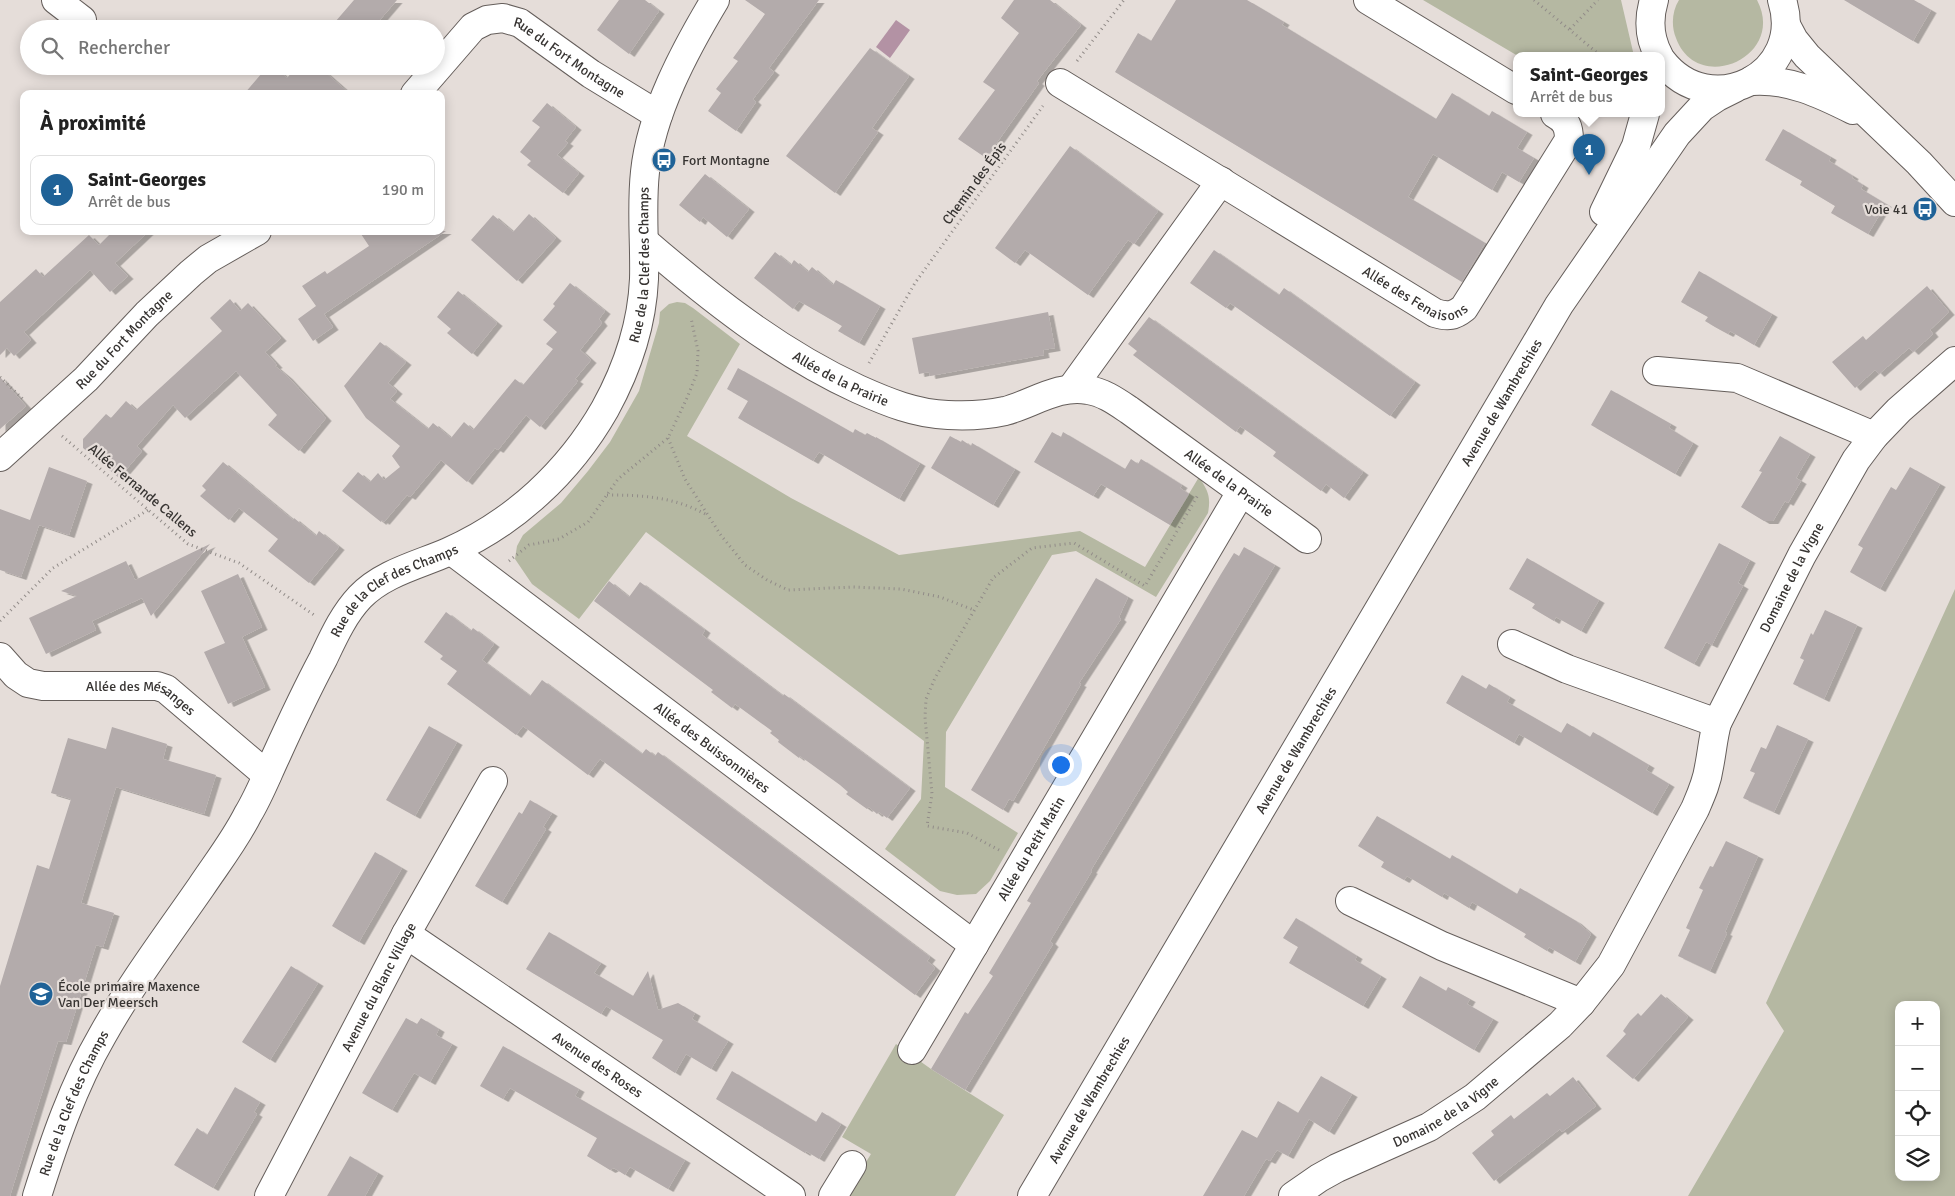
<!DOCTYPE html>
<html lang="fr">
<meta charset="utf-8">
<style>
body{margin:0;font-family:Signika,sans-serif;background:#f2f2f2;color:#222}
.controls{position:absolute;right:15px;bottom:15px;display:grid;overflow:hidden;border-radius:10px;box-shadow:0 2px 12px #0003}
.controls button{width:45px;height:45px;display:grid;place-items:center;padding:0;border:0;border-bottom:1px solid #e0e0e0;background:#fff;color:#222;font:25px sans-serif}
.you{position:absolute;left:1060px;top:764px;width:18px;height:18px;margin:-12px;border:4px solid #fff;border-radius:50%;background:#1a73e8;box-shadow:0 0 0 8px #1a73e833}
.badge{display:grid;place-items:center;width:32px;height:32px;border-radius:50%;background:#1f6297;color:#fff;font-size:16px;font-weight:700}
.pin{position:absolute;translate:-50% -41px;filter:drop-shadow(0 1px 2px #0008)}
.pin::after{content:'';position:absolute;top:26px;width:18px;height:15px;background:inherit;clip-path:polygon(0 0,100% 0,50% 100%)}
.popup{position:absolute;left:1513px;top:52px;width:152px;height:65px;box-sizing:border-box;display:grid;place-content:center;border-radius:10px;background:#fff;filter:drop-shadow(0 1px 4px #0005);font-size:16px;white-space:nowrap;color:#767676}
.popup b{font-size:19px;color:#222}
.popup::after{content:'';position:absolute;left:50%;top:100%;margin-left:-10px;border:10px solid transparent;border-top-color:#fff}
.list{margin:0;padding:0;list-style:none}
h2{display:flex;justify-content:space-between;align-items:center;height:65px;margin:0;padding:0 20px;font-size:21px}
h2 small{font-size:16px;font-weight:400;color:#767676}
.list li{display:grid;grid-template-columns:32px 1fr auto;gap:15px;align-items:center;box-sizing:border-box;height:70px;margin:0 10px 10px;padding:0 10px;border:1px solid #e0e0e0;border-radius:10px}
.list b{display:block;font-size:19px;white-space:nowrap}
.list p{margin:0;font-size:16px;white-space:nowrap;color:#767676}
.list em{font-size:16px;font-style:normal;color:#767676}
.icon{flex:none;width:28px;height:28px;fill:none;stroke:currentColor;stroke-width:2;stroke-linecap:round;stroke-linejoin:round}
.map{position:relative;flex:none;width:1955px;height:1196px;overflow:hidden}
.search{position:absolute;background:#fff;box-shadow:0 2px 12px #0003;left:20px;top:20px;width:425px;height:55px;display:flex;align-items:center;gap:12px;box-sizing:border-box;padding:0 18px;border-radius:28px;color:#767676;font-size:19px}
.panel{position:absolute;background:#fff;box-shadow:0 2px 12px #0003;left:20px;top:90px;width:425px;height:145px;border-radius:10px}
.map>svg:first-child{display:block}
</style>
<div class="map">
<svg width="1955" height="1196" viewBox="0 0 1955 1196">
<defs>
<filter id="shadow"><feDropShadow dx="5.5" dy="3" stdDeviation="0" flood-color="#0004"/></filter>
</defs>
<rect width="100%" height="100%" fill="#e5ddd9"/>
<path fill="#b5b8a2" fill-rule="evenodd" d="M1423,0H1621L1634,56H1518Z
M1679,0H1757C1787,57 1697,96 1676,38C1671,26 1672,11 1679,0Z
M677,302L685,303L693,308L740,344L687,436L791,498L899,555L1080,531L1145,567L1199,477C1208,491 1211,496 1208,513L1156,597L1076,551L1052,555L946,732L945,787L1018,833L990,881L976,894L957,895L940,891L885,849L921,799L924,741L646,532L579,619L532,584L515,559L517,546L523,535L561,503L588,471L610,442L639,391L659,323L660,312L669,304Z
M1955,589V1196H1688L1784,1031L1766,1003ZM1899,1005H1936V1177H1899Z
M896,1044L931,1069L1004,1115L955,1196H845L871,1154L842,1137Z"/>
<path fill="#b392a4" d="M896,20L910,30L890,58L876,47Z"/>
<path fill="#b3abab" filter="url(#shadow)" d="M354,0H397L372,29H329Z
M619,0H645L659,11L629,54L597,30Z
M745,0H819L769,68L774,72L753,99L756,102L736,131L708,111L721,93L716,89L738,61L733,58L765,14Z
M1014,0H1050L1081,25L1037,81L1039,83L986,158L958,139L995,90L983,82L1019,33L1001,18Z
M1176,0H1247L1284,22L1282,25L1436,119L1452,93L1489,116L1492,111L1527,132L1517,148L1534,158L1519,182L1502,172L1492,190L1433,154L1408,197L1485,243L1462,282L1115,72L1138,33L1151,41Z
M1844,0H1914L1931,10L1913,41Z
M870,48L909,76L872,128L878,132L835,193L786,156Z
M268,66H273L287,78L297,66H318L350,94H244Z
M547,103L576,127L565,141L568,143L557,155L579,173L563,193L527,165L531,161L520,152L540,127L532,121Z
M1783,129L1831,157L1829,161L1853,176L1852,178L1863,185L1861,189L1886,204L1868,234L1831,213L1835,206L1800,185L1802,181L1765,160Z
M1070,146L1158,211L1134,244L1128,240L1088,295L1025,250L1015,263L995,248Z
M705,174L749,209L727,237L703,217L700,222L679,205Z
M529,214L556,238L517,281L471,240L493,215L513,232Z
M113,231H149L115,263L128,276L110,292L90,270L24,332L31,340L14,356L7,348L0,355V302L36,269L43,277L89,235L99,245Z
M359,231H446L324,314L333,327L313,341L298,319L316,306L302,286L325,271L327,274L369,246Z
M1214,250L1279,295L1284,288L1415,382L1390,416L1230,303L1226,308L1190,283Z
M775,252L791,265L794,260L808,272L812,267L833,285L836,280L880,306L859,343L838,331L842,326L799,301L793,309L754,278Z
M1699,271L1772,314L1754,345L1730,331L1728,334L1715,327L1705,321L1708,317L1681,302Z
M570,283L605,311L599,319L602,323L580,350L591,360L575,379L578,381L540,427L526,415L498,450L495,448L467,482L441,460L410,497L407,495L384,522L382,520L381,522L342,491L358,472L370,482L378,473L384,480L400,467L392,456L400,446L366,418L344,386L380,342L406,362L388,383L397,391L390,399L428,429L433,423L451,438L464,422L473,430L515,379L523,385L553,349L546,344L557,332L543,320L555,306L553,304Z
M1927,286L1949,312L1930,330L1933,334L1913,352L1909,348L1879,374L1875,370L1855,388L1832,362L1863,336L1866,340Z
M458,291L497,323L472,354L447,333L451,329L437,317Z
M230,299L240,311L248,303L281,338L265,352L277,365L275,366L287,376L326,418L299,451L268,425L277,415L236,371L185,418L173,405L137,446L142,451L119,478L83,448V439L106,414L111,418L126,401L136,410L222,331L210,318Z
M1048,312L1055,348L1043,350L1044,355L930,376L929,372L919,374L912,338Z
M1149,317L1363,472L1344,498L1326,484L1321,491L1273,456L1276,452L1240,426L1236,432L1133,355L1137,351L1128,344Z
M738,368L853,433L855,429L865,435L867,433L876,438V437L920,463L899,499L819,452L813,461L738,418L748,401L727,389Z
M0,377L26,406L0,429Z
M1611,390L1671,424L1669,428L1693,443L1675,474L1591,425Z
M1052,432L1061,437L1063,432L1125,469L1131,459L1138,464L1141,459L1182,485L1180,488L1189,494L1170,525L1101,484L1093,496L1034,462Z
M950,436L961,442L962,440L971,446L972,443L1015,469L993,505L931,468Z
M1780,436L1810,454L1796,478L1801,481L1788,503L1785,501L1773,521H1764L1741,507L1762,472L1759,471Z
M223,462L293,520L294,518L316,536L319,531L339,547L309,583L268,551L278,539L239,508L229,520L200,496L206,490L202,486Z
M49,467L87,481L69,535L39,525L21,577L0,570V509L30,520Z
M1910,467L1940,484L1880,589L1850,572L1863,548L1858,545L1884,499L1891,487L1896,490Z
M1719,543L1750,560L1738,583L1743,586L1718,633L1712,645L1706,642L1694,664L1664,648Z
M210,544L151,616L142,598L92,621L96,630L46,654L29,618L77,596L61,591L126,561L135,580Z
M1244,547L1275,565L1091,870L1092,871L1050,941L1053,944L965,1090L931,1069L965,1012L968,1014L993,976L989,973L1031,903L1027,901L1221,574L1234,553L1239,556Z
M1527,558L1599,600L1581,631L1556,617L1554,621L1532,608L1535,604L1509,589Z
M238,574L262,627L242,637L265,687L228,704L204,652L225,643L201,591Z
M1096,578L1128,597L1119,617L1121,619L1079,683L1081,684L1013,801L1009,799L1003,810L971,790Z
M609,581L629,597L640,582L705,630L702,635L783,696L784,694L910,788L887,818L879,812L877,814L869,807L867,809L846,794L848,792L840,785L800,756L799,758L778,742L779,740L770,733L772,731L735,704L732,708L711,692L713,690L594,601Z
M1825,610L1857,625L1824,699L1793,684L1804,660L1800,658L1811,633L1813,635Z
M446,612L471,631L473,628L494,644L482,660L530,696L542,680L642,754L646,749L655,756L658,752L930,957L927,961L935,968L915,995L600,759L588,775L523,726L516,735L447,684L457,671L440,659L443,656L424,642Z
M1462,675L1486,689L1489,684L1510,697L1507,702L1561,733L1567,723L1590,737L1593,732L1649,765L1646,770L1669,784L1652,813L1519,734L1514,743L1446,703Z
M1777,725L1808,739L1774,812L1743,798L1755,773L1750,771L1761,747L1766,749Z
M429,726L457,742L415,816L386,800Z
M112,727L167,744L163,759L216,775L204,814L116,787L81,903L114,913L103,947L96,945L66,1042L58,1041L10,1196H0V986L37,865L49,869L71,799L51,793L68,738L106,749Z
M530,800L552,813L543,827L546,829L502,902L475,886L519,812L522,814Z
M1377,816L1450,859L1452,855L1517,894L1520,888L1576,921L1591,934L1575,962L1549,947L1547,951L1524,937L1526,934L1472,902L1469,908L1444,893L1442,897L1407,876L1404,880L1381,867L1384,862L1358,846Z
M1726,841L1758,856L1725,932L1727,933L1710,971L1678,956L1690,930L1686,928L1703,890L1699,888L1710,866L1713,867Z
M375,852L402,868L359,942L332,926Z
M1296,918L1357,956L1355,960L1381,976L1363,1006L1289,963L1298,947L1283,938Z
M549,932L601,963L594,973L633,996L648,971L658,1010L678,1003L695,1013L692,1019L728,1041L711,1069L686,1054L675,1073L652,1058L663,1040L606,1006L601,1014L526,969Z
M291,966L318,983L270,1060L242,1042Z
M1420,976L1446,991L1448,987L1470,999L1467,1004L1493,1019L1474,1050L1402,1007Z
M1661,994L1688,1017L1633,1079L1606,1056L1626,1034L1623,1031L1630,1021L1638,1013L1641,1016Z
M406,1018L417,1024L421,1018L439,1029L436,1035L452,1044L430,1082L414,1073L392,1110L362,1093Z
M503,1046L579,1089L575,1096L685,1160L668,1189L630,1167L625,1175L614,1168L610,1170L587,1156L597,1138L510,1088L503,1099L480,1086Z
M732,1071L816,1122L822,1112L841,1124L819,1159L806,1151L805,1153L716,1099Z
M1321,1076L1352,1094L1329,1132L1309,1119L1288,1156L1277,1150L1270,1161L1266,1159L1244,1196H1203L1242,1130L1257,1138L1278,1101L1298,1113Z
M1573,1077L1596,1106L1562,1132L1560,1129L1494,1181L1472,1153L1494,1135L1491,1131L1511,1115L1514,1119L1547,1093L1550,1096Z
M235,1087L260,1102L254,1112L257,1114L213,1188L174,1165L197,1128L207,1135Z
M350,1156L378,1173L365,1196H327Z"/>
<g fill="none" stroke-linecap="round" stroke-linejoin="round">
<defs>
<g id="street">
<path d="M56,0L82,20"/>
<path d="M1368,0L1516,90"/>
<path d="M1786,25L1794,40L1807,56L1919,163L1955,202"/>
<path d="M1751,81C1788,78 1821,94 1853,110"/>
<path id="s1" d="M1060,83L1435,313C1448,317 1454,316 1464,308L1569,140C1569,127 1566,120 1555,114"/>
<path id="s2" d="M415,94L473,27L487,20L503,18L520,23L591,74L658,115"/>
<path id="s3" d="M644,241C710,298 778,352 858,389C887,402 916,414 948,415C967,416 987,415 1005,411C1032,404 1059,384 1088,390C1103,392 1117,402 1129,410L1307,539"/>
<path d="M1657,371L1737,378L1874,436"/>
<path d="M1071,389L1221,181"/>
<path id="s4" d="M0,457L86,379L147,314L191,273L208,259L257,231"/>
<path id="s5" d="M452,551L974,945"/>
<path d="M1512,644L1567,669L1717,723"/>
<path id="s6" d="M0,657L16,675L28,683L43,686H157L166,689L267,775"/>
<path d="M1350,901L1442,946L1581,1003"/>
<path id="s7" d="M406,934L791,1196"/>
<path id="s8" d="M912,1050L1241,492"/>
<path id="s9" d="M37,1196C54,1142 73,1086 102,1036C131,984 167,936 201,887C217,863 235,840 248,814C259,796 267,775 276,756C291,723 306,691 323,659C333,638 343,615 360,597C383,573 418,565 448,552C514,523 569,472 605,409C627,369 642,325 644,279C645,243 641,208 645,172C651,113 685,50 715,0"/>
<path id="s10" d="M269,1196L406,934L493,781"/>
<path d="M833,1196L852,1165"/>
<path id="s11" d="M1293,1196L1319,1178L1337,1168L1429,1127L1475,1097L1560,1025L1581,1003L1611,965L1695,809C1701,795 1707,782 1709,767C1712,752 1713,738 1717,723L1802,555L1856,460L1874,436L1899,410L1955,361"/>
</g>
<g id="secondary">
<path d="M1654,0C1648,20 1649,38 1659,56"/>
<path d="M1662,61C1710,123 1806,75 1782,0"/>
<path d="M1604,212L1636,146L1645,114"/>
<path id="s12" d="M1032,1196L1559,305L1677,134L1702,107L1717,97L1735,88"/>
</g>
</defs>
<use href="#street" stroke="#655e5b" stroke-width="30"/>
<use href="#secondary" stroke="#655e5b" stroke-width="30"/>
<path stroke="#918b88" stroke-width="3" stroke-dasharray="1 4" stroke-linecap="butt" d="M1534,0L1601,56
M1570,29L1598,0
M1077,61L1124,0
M869,363L915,283L1043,106
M0,377L23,399
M62,436L188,544L239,563L314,615
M668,438L685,479L720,534L745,565L767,580L788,590L853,587L901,589L940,597L974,610
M607,495C643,495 675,497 707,515
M509,561L529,545L559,539L588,522L618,479L668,438L687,398L697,373L698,351L691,318
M0,621L53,568L148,510
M999,850L967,833L927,826L932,794L925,717L926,699L935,678L993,578L1032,548L1074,543L1145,586L1198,495"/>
<use href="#street" stroke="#fff" stroke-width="28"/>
<use href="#secondary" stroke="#fff" stroke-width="28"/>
</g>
<defs>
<symbol id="bus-disc" viewBox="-11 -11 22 22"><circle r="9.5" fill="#1f6297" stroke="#e5ddd9"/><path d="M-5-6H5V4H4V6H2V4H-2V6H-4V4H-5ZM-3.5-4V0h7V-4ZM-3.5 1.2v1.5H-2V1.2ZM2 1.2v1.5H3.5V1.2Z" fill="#fff"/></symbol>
<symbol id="school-disc" viewBox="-11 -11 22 22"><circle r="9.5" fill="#1f6297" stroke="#e5ddd9"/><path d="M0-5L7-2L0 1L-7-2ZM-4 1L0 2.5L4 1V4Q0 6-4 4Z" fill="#fff"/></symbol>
</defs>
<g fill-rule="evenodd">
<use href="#bus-disc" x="650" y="146" width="28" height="28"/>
<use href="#bus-disc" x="1911" y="195" width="28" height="28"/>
<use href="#school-disc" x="27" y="980" width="28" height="28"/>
</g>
<g text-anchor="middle" stroke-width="4.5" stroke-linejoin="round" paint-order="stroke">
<g font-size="14" fill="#373432" stroke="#e5ddd9">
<text dy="5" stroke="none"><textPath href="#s2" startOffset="198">Rue du Fort Montagne</textPath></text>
<text transform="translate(974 183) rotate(-54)" y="5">Chemin des Épis</text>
<text dy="5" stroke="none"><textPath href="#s9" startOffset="1150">Rue de la Clef des Champs</textPath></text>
<text dy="5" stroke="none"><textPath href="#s1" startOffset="415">Allée des Fenaisons</textPath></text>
<text dy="5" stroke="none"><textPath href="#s4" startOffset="171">Rue du Fort Montagne</textPath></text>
<text dy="5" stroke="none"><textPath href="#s3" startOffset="241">Allée de la Prairie</textPath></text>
<text dy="5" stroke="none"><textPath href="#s12" startOffset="922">Avenue de Wambrechies</textPath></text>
<text dy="5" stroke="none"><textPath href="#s3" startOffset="669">Allée de la Prairie</textPath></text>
<text transform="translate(143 490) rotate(40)" y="5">Allée Fernande Callens</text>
<text dy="5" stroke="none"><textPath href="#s11" startOffset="828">Domaine de la Vigne</textPath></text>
<text dy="5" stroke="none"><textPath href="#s9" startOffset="715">Rue de la Clef des Champs</textPath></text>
<text dy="5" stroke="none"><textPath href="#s6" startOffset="155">Allée des Mésanges</textPath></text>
<text dy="5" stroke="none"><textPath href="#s5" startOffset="326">Allée des Buissonnières</textPath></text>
<text dy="5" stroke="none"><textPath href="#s12" startOffset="518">Avenue de Wambrechies</textPath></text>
<text dy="5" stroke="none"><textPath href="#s8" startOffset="234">Allée du Petit Matin</textPath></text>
<text dy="5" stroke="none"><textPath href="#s10" startOffset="236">Avenue du Blanc Village</textPath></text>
<text dy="5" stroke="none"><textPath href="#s7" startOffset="232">Avenue des Roses</textPath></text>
<text dy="5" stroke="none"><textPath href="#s12" startOffset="112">Avenue de Wambrechies</textPath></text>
<text dy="5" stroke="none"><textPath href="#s9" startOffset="100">Rue de la Clef des Champs</textPath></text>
<text dy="5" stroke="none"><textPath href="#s11" startOffset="175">Domaine de la Vigne</textPath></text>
</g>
<g font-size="14" fill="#373432" stroke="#e5ddd9" text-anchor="start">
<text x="682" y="165">Fort Montagne</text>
<text x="1908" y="214" text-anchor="end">Voie 41</text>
<text x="58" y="991">École primaire Maxence<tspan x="58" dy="16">Van Der Meersch</tspan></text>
</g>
</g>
</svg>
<div class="controls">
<button>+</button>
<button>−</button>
<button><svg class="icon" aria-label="locate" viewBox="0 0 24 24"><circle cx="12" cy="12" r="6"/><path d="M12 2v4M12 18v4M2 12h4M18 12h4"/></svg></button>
<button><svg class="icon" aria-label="layers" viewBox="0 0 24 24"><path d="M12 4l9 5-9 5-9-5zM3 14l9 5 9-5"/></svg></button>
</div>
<div class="you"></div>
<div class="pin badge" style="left:1589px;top:175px">1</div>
<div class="popup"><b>Saint-Georges</b>Arrêt de bus</div>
<div class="search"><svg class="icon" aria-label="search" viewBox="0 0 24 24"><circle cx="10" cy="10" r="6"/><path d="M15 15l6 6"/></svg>Rechercher</div>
<section class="panel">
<h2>À proximité<small></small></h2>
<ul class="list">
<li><span class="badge">1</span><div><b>Saint-Georges</b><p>Arrêt de bus</p></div><em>190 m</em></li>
</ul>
</section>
</div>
